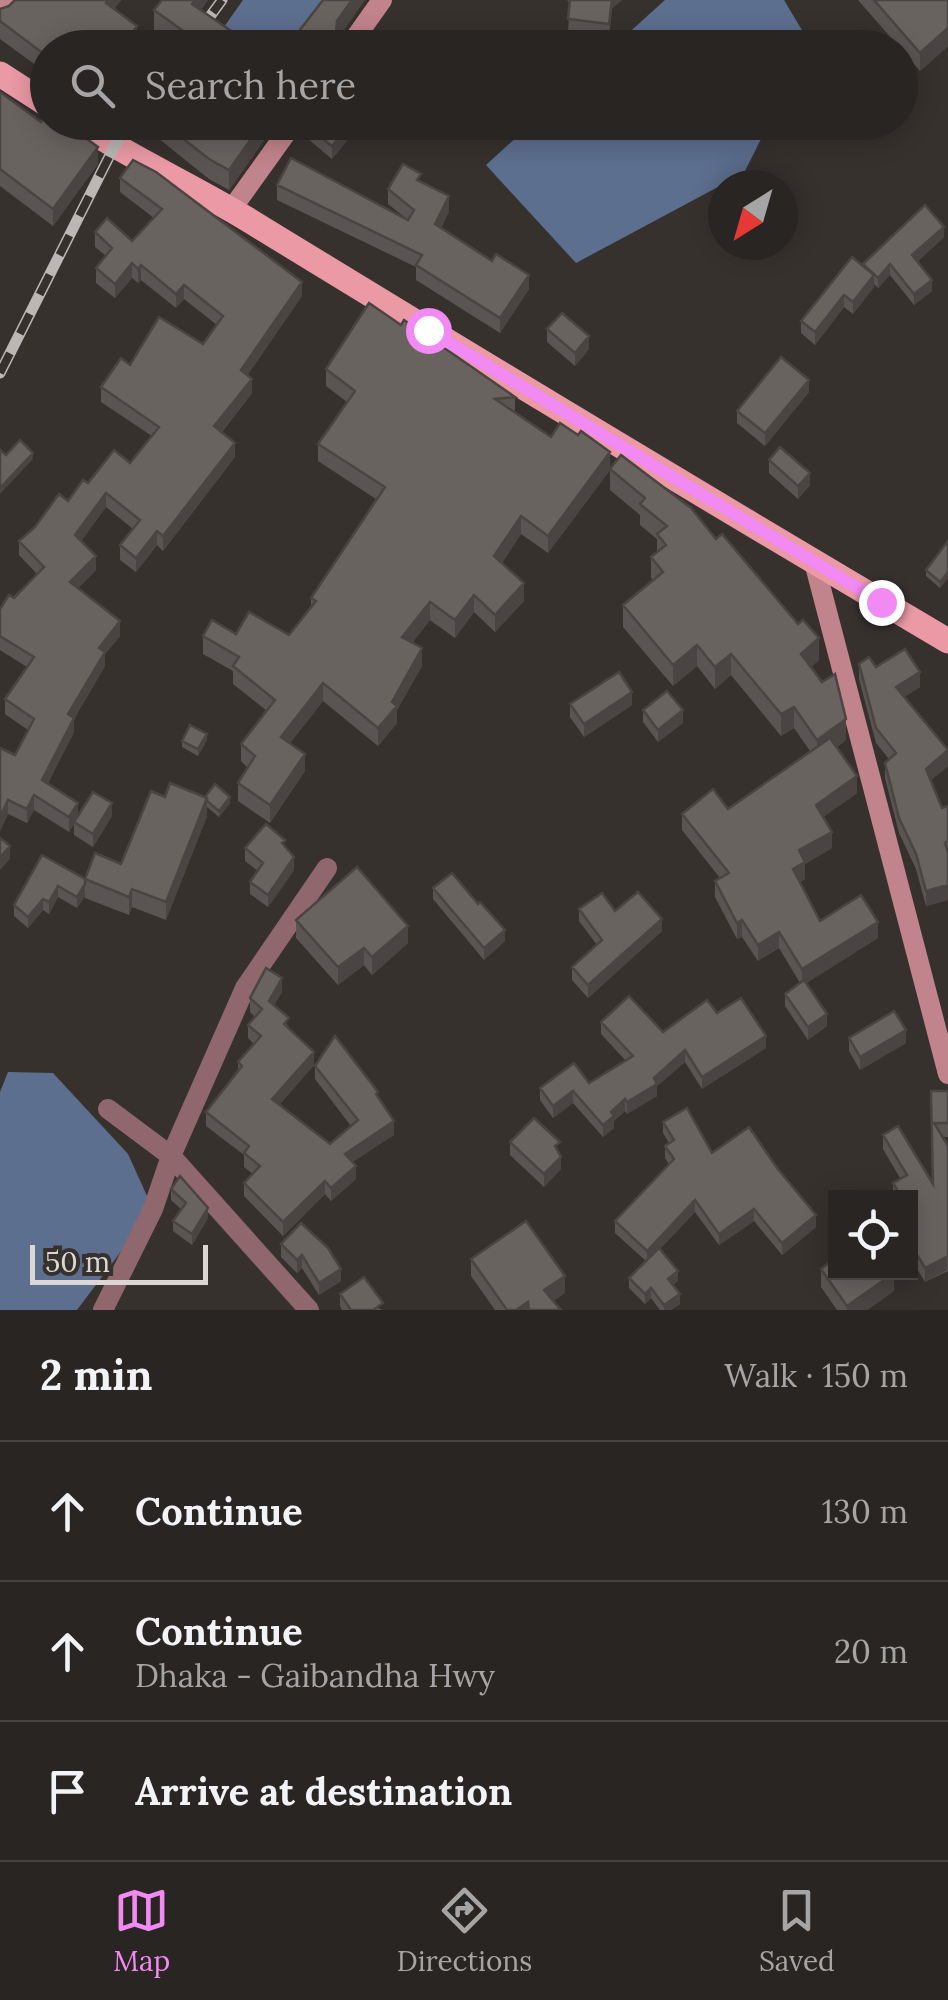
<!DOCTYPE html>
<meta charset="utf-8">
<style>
body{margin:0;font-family:Lora,serif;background:#35312f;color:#f1f3f6}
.controls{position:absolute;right:30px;bottom:30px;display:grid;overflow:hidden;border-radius:0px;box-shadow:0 5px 25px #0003}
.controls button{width:90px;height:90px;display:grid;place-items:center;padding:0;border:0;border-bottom:2px solid #454240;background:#292522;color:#f1f3f6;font:50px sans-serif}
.compass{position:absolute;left:708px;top:170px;width:90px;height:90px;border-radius:50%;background:#292522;box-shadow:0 5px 25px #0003;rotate:217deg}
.scale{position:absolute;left:30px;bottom:25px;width:178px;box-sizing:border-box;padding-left:10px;border:5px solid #dbd7d5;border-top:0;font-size:28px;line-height:35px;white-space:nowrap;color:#dbd7d5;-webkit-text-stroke:8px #37312e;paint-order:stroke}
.stop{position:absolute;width:30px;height:30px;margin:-22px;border:8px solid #f28af3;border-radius:50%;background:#fff}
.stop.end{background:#f28af3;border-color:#fff;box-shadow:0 2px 10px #0008}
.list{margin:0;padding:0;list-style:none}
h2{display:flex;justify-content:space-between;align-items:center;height:130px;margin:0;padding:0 40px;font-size:42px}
h2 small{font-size:32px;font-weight:400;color:#a5a5a5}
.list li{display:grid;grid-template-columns:65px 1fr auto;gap:30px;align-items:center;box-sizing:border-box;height:140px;padding:0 40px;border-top:2px solid #454240}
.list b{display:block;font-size:38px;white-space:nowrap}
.list p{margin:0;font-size:32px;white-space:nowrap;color:#a5a5a5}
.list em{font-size:32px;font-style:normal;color:#a5a5a5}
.icon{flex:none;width:55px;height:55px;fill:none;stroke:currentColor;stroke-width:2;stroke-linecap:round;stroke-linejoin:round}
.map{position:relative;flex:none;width:948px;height:1310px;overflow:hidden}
.search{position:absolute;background:#292522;box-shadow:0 5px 25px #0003;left:30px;right:30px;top:30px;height:110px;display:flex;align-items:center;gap:25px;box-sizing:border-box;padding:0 35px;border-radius:55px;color:#a5a5a5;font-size:38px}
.sheet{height:550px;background:#292522}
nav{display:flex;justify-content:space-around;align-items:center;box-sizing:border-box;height:140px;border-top:2px solid #454240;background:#292522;font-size:28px;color:#a5a5a5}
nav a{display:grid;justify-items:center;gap:5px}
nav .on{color:#f28af3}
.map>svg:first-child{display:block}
</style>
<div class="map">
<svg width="948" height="1310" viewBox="0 0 948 1310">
<rect width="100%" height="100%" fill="#37312e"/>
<path fill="#5d6f8f" d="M243,0H329L292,47H228L219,34Z
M665,0H784L809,42L806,48L613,47Z
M532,123V122L769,123L744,173L576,263L486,165Z
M8,1072L53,1073L128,1154L153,1209L77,1310H0V1092Z"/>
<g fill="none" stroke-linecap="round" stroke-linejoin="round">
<path stroke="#8f676c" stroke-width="20" d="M108,1109L171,1156L309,1310
M103,1310L153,1209L171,1156L245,988L327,868"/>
<path stroke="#c2848c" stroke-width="20" d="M0,14L13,0
M348,48L382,0
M231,210L294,122
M814,562L948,1074"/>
<path stroke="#ea99a5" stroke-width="25" d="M0,74L48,105
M76,122C131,158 191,185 247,219C480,362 713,502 948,641"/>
<defs>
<path id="rail" d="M187,48L222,0
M0,373L114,147L132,122"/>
</defs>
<use href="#rail" stroke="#bbb7b5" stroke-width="11"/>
<use href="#rail" stroke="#37312e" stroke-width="8" stroke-dasharray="22" stroke-linecap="butt"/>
</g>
<path fill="#5a5553" d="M15,0H121L114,9L137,44L48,48V74L0,39V9L9,6Z
M162,0H208L201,10L237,48H180L154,30V10Z
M567,0H622L612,8L609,36L568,31L570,3Z
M858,0H948V46L920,71Z
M0,92L98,164L53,226L0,186Z
M153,122H277L229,190L209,179L153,134Z
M357,122V128L332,159L309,140V128Z
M120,178L302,296L247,375L252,393L222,432L235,457L163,551L157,545L136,572L120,560V545L133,529L106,507L81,541L96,570L78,588L120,636L105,654V666L74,719V732L48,783L78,815L112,816L93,847L74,835V824L69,832L34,810L27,823L8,814L0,831L15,755L28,730L5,714V699L27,667L0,650V609L37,574L19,555V541L88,483L130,463L152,436L101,402V387L130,365L203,344L217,325L184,299L176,308L141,280L138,283L132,278L115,298L96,283V268L106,256L95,247V232L132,241L154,218L120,192Z
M421,182L449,211L441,228L529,289L500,333L416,280V267L277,200V185L408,220L388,204V189Z
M944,237L917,262L932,291L914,305L890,275L878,288L874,284V287L853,314L844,307L815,345L801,333V321L863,266V264Z
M401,325L515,397V413L551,437L610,470L548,553L521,534L502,563L524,601L495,632L474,612L455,638L430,620L412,643L422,666L397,710V723L378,746L323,701L290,743L305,771L270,823L238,801V783L248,768L241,761V744L267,711L233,684V671L203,654V636L236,634L289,635L311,607V598L376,499L318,461V444L347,402L326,386V369Z
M547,329L589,349L575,366L547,342Z
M809,392L765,446L737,423V411Z
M621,455L819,660L811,667L846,740L837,747L857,793L823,817L832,848L805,864V879L800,882L820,921L878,938L806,983L827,1026L808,1040L785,1006V994L800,983L779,948L758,961L742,937L737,939L715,897V881L720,878L682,830V814L728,809L810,751L794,728L781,736L731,675L715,689L697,666L673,686L623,627V605L653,580L651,578V557L657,552V539L640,525V515L610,490V469Z
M769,460L810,485L798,499L769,473Z
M948,541V578L940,588L926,576V570Z
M859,664L876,667L920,687L904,697L948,750V766L931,780L942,808L948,806V900L926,906L916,869L899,833L885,778V763L889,759L876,743L859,679Z
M570,704L632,705L584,737L570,717Z
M643,710L683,723L658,742L643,722Z
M207,740L198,756L182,747V741Z
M165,797H205L230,803L219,817L207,807V816L166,920L132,907L129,915L85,898V896L77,908L58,897L49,914L43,910L28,928L14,916V905L42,855L85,879L121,864Z
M285,846L294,870L268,907L250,894V882L258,871L245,861V848Z
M433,888L505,941L484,960L433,899Z
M579,909L615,911L662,931L588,998L572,980V967L597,945L579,921Z
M296,920L408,943L372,975L364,965L338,985L296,938Z
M282,992L274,1005L314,1065L279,1105L330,1144L351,1126L315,1079V1066L378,1097L394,1135L352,1162L356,1179L331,1201L325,1194L283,1236L244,1196V1183L253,1174L244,1167V1155L206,1126V1112L238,1072V1062L254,1044L248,1038V1025L255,1017L250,1012V998Z
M717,1013L766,1048L702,1089L685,1062L657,1086V1096L627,1114L625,1111L614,1121V1128L603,1137L573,1103L553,1118L540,1100V1088L589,1083L626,1061L601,1034V1022L663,1032Z
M849,1038L906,1043L860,1070L849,1051Z
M931,1091H948V1137H943L948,1146V1271L925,1282L910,1257V1198L893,1197V1183L900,1178L883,1149V1135L932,1183Z
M663,1122L712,1153L816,1227L782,1255L754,1221L719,1245L695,1212L660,1249L678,1281L673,1285L680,1304L671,1310H660L651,1298L645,1304L629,1288V1278L646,1261L615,1233V1221L669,1164L665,1158V1146L669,1143L663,1133Z
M510,1142L560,1154L561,1169L544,1187L510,1155Z
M171,1189L208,1218L192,1245L173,1231V1221L182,1210L171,1200Z
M281,1244L328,1248L341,1281L319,1295L302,1268L297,1273L281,1257Z
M471,1259L565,1293L553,1301L561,1310H495L471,1276Z
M821,1269L894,1291L867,1310H837L821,1287Z
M340,1294L383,1310H342L340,1306Z"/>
<path fill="#4a4543" d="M108,0H121L106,20V3Z
M195,0H208L192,23V4Z
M352,0H365L337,40L336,48H330L337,21Z
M612,0H622L612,8L609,36Z
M137,26V44L135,48H121Z
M948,28V46L920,71V53Z
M237,35V48H227Z
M263,122H277L229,190V170Z
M351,122H357V128L332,159V146Z
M98,147V164L53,226V209Z
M449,196V211L435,239V224Z
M944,227V237L912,266V255Z
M132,263V278L115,298V284Z
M890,264V275L878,288V278Z
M141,265V280L138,283V269Z
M529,275V289L500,333V318Z
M874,275V287L853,314V302Z
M932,280V291L914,305V294Z
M302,282V296L241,385V370Z
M184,285V299L176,308V294Z
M844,295V307L815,345V332Z
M589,336V349L575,366V353Z
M252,379V393L214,441V426Z
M809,380V392L765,446V433Z
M235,443V457L163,551V536Z
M610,452V470L548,553V536Z
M33,453V459L0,494V488Z
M810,473V485L798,499V486Z
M106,493V507L75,550V535Z
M521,516V534L494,574V556Z
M157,531V545L136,572V558Z
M96,556V570L70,597V582Z
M948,572V578L940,588V582Z
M524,583V601L495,632V615Z
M474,595V612L455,638V620Z
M430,602V620L402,655V637Z
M120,621V636L105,654V666L74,719V732L42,794V780L68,714L99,648Z
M819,638V660L801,675V654Z
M697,645V666L673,686V665Z
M422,648V666L397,710V723L378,746V728Z
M731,654V675L715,689V667Z
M920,672V687L896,702V687Z
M323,683V701L281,754V737Z
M632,692V705L584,737V724Z
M794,707V728L781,736V714Z
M683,710V723L658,742V730Z
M846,719V740L817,761V740Z
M207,734V740L198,756V749Z
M948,751V766L926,784V769Z
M305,754V771L270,823V805Z
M857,776V793L816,822V805Z
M34,795V810L27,823V809Z
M230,797V803L219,817V811Z
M207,798V816L166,920V902Z
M8,800V814L0,831V817Z
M78,803V817L69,832V817Z
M112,803V816L93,847V834Z
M832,832V848L805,864V879L793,885V869L799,850Z
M10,846V859L0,870V857Z
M294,857V870L268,907V895Z
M85,884V896L77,908V897Z
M948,885V900L926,906V891Z
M58,886V897L49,914V902Z
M132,889V907L129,915V897Z
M43,899V910L28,928V917Z
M662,919V931L588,998V985Z
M742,920V937L737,939V923Z
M878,922V938L802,986V969Z
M408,926V943L372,975V957Z
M505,930V941L484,960V948Z
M779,932V948L758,961V945Z
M364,948V965L338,985V967Z
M282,978V992L269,1015V1001Z
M827,1014V1026L808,1040V1027Z
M906,1030V1043L860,1070V1057Z
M766,1036V1048L702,1089V1077Z
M685,1050V1062L657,1086V1096L627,1114V1102Z
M314,1052V1065L272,1113V1099Z
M573,1091V1103L553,1118V1106Z
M625,1099V1111L614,1121V1128L603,1137V1125L611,1112Z
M394,1121V1135L345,1167V1154Z
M561,1157V1169L544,1187V1174Z
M356,1166V1179L331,1201V1188Z
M325,1181V1194L283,1236V1222Z
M695,1200V1212L647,1262V1251Z
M208,1208V1218L192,1245V1234Z
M754,1209V1221L719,1245V1234Z
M816,1215V1227L782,1255V1243Z
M302,1255V1268L297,1273V1260Z
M947,1255V1270L925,1282V1268Z
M341,1269V1281L319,1295V1283Z
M678,1271V1281L668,1289V1279Z
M894,1273V1291L867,1310H847V1306Z
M565,1276V1293L544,1307V1290Z
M651,1288V1298L645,1304V1294Z
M680,1294V1304L671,1310H664V1305Z
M528,1302V1310H516Z"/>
<path fill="#696360" stroke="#4a4543" stroke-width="2.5" d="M15,0H108L106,3L137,26L121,48H48V57L0,21V9L9,6Z
M162,0H195L192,4L237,35L227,48H204V46L154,10Z
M323,0H352L337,21L336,35L330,43L333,45L331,48H286Z
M570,0H612L609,24L568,19Z
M874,0H948V28L920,53Z
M0,92L41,122L48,113V122H64L98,147L53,209L0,169Z
M162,122H263L229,170L209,159Z
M312,122H351L332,146L309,128Z
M291,158L408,220L414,210L388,189L403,164L421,174L417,180L449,196L435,224L492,261L496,254L529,275L500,318L416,265L422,255L277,185Z
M133,160L156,172L302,282L241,370L252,379L214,426L235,443L163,536L157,531L136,558L120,545L140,520L106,493L75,535L96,556L70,582L120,621L99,648L105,652L68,714L74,718L42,780L78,803L69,817L34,795L27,809L8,800L0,817V748L15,755L34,719L5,699L34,657L0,636V609L9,595L14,598L44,567L19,541L35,527L59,494L68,501L83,480L88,483L114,450L130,463L159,427L101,387L121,358L130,365L159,317L203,344L223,316L184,285L176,294L141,265L138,269L132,263L115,284L96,268L112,248L95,232L107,218L132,241L162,209L120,178Z
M925,205L944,227L912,255L932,280L914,294L890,264L878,278L863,264Z
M852,257L874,275L853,302L844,295L815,332L801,321Z
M369,303L401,325L404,320L515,397L495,399L551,437L560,423L578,435L581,431L610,452L548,536L521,516L494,556L524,583L495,615L474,595L455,620L430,602L402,637L422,648L392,702L397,706L378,728L323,683L281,737L305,754L270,805L238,783L255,756L241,744L275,700L233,666L239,657L203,636L212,620L236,634L249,612L289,635L316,601L311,598L385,487L318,444L355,391L326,369Z
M562,313L589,336L575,353L547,329Z
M781,357L809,380L765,433L737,411Z
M20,440L33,453L0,488V450L6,455Z
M780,447L810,473L798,486L769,460Z
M621,455L691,508L716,539L722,534L798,624L803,620L819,638L801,654L822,682L835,674L846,719L817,740L794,707L781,714L731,654L715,667L697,645L673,665L623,605L663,572L651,557L666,545L657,534L667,526L640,504L645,498L610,469Z
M948,541V572L940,582L926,570Z
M905,649L920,672L896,687L948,750L926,769L942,808L948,806V841L945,843L948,852V885L926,891L916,854L899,818L885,763L896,753L876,728L859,664L869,657L876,667Z
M619,672L632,692L584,724L570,704Z
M667,691L683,710L658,730L643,710Z
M190,725L207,734L198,749L182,741Z
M830,738L857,776L816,805L832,832L799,850L805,862L793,869L820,921L861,895L878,922L802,969L779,932L758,945L742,920L737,923L715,881L729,873L682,814L713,789L728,809Z
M170,783L207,798L166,902L132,889L129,897L85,879L95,853L121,864L151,791L165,797Z
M215,784L230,797L219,811L206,800L207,798L205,797Z
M93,792L112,803L93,834L74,822Z
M266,824L285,840L282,843L294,857L268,895L250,882L263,863L245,848Z
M0,838L10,846L0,857Z
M42,855L85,879V884L77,897L58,886L49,902L43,899L28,917L14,905Z
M357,867L408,926L372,957L364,948L338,967L296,920Z
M452,873L478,904L480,902L505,930L484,948L433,888Z
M638,892L662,919L588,985L572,967L602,940L579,909L602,893L615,911Z
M266,968L282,978L269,1001L289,1018L284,1024L314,1052L272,1099L330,1144L358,1120L315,1066L335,1036L378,1092L376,1094L394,1121L345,1154L356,1166L331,1188L325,1181L283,1222L244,1183L260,1166L244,1153L249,1146L206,1112L242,1066L238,1062L261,1036L248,1025L262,1009L250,998Z
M804,980L827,1014L808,1027L785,994Z
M629,996L663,1032L707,1000L717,1013L741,998L766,1036L702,1077L685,1050L654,1078L657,1084L627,1102L625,1099L611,1112L614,1116L603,1125L573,1091L553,1106L540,1088L574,1063L589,1083L633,1056L601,1022Z
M894,1011L906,1030L860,1057L849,1038Z
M931,1091H948V1123H934L948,1146V1256L925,1268L910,1243V1198H902L893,1183L907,1175L883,1135L898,1126L933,1184Z
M687,1108L712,1153L749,1127L777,1168L816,1215L782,1243L754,1209L719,1234L695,1200L647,1251L615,1221L674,1159L665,1146L674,1140L663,1122Z
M534,1118L560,1142L555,1146L561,1157L544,1174L510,1142Z
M180,1176L208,1208L192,1234L173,1221L186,1203L171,1189Z
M526,1221L565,1276L544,1290L561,1310H529L528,1302L516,1310H507L471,1259Z
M301,1223L328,1248L341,1269L319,1283L302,1255L297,1260L281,1244Z
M659,1248L678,1271L668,1279L680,1294L664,1305L651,1288L645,1294L629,1278Z
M836,1258V1272L894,1273L847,1306L821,1269Z
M364,1277L383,1303L373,1310H351L340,1294Z"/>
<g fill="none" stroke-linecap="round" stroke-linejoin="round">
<path stroke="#f28af3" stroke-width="12" d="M428,330L881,602"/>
</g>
</svg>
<div class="controls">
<button><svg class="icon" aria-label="locate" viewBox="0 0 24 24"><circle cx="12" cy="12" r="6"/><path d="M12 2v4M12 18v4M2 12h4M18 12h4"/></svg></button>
</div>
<svg class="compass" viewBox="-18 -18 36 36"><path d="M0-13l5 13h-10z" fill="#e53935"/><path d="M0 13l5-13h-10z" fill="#a5a5a5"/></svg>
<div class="scale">50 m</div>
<div class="stop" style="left:428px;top:330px"></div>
<div class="stop end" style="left:881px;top:602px"></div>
<div class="search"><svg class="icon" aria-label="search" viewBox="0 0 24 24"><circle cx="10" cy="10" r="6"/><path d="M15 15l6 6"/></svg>Search here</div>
</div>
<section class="sheet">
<h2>2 min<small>Walk · 150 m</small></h2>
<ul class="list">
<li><svg class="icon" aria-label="ahead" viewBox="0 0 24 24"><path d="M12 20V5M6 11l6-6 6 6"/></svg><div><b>Continue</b></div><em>130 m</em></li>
<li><svg class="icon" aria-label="ahead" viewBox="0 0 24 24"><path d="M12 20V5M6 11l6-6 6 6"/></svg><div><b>Continue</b><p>Dhaka - Gaibandha Hwy</p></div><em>20 m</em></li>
<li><svg class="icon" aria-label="arrive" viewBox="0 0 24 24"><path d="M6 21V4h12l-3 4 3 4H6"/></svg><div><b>Arrive at destination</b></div></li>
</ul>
</section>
<nav>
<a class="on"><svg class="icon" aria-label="map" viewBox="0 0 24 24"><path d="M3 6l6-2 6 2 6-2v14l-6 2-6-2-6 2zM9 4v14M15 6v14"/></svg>Map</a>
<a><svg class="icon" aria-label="directions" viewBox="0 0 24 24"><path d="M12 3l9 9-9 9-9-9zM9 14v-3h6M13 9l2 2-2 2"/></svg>Directions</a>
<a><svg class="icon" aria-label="saved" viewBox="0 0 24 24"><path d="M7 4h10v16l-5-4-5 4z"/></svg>Saved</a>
</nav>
